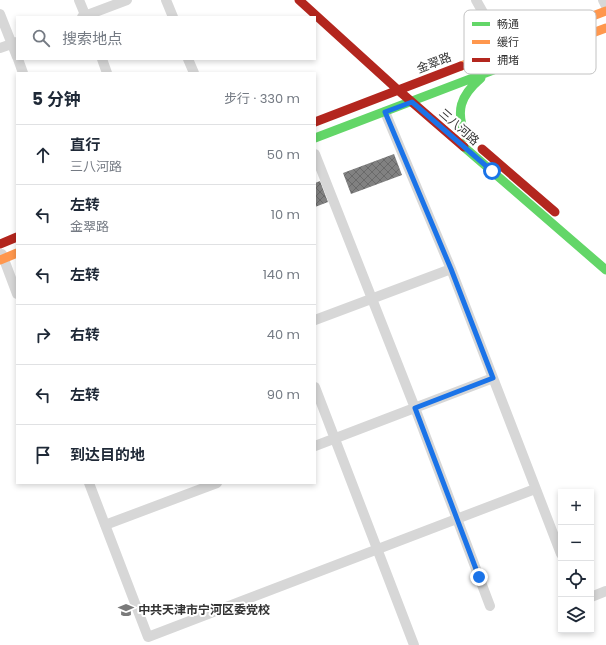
<!DOCTYPE html>
<html lang="zh">
<meta charset="utf-8">
<style>
body{margin:0;font-family:Poppins,"Noto Sans SC",sans-serif;background:#f6f6f7;color:#1f2937}
.controls{position:absolute;right:12px;bottom:12px;display:grid;overflow:hidden;border-radius:0px;box-shadow:0 2px 6px #0003}
.controls button{width:36px;height:36px;display:grid;place-items:center;padding:0;border:0;border-bottom:1px solid #e0e1e3;background:#fff;color:#1f2937;font:20px sans-serif}
.stop{position:absolute;width:12px;height:12px;margin:-9px;border:3px solid #1a73e8;border-radius:50%;background:#fff}
.stop.end{background:#1a73e8;border-color:#fff;box-shadow:0 1px 4px #0008}
.list{margin:0;padding:0;list-style:none}
h2{display:flex;justify-content:space-between;align-items:center;height:52px;margin:0;padding:0 16px;font-size:17px}
h2 small{font-size:13px;font-weight:400;color:#747a83}
.list li{display:grid;grid-template-columns:26px 1fr auto;gap:12px;align-items:center;box-sizing:border-box;height:60px;padding:0 16px;border-top:1px solid #e0e1e3}
.list b{display:block;font-size:15px;white-space:nowrap}
.list p{margin:0;font-size:13px;white-space:nowrap;color:#747a83}
.list em{font-size:13px;font-style:normal;color:#747a83}
.icon{flex:none;width:22px;height:22px;fill:none;stroke:currentColor;stroke-width:2;stroke-linecap:round;stroke-linejoin:round}
.map{position:relative;flex:none;width:606px;height:645px;overflow:hidden}
.search{position:absolute;background:#fff;box-shadow:0 2px 6px #0003;left:16px;top:16px;width:300px;height:44px;display:flex;align-items:center;gap:10px;box-sizing:border-box;padding:0 14px;border-radius:0px;color:#747a83;font-size:15px}
.panel{position:absolute;background:#fff;box-shadow:0 2px 6px #0003;left:16px;top:72px;width:300px;height:412px;border-radius:0px}
.map>svg:first-child{display:block}
</style>
<div class="map">
<svg width="606" height="645" viewBox="0 0 606 645">
<defs>
<pattern id="building-cross-hatch" width="8" height="8" patternUnits="userSpaceOnUse"><rect width="8" height="8" fill="#818181"/><path d="M0 0l8 8M0 8l8-8" fill="none" stroke="#6a6a6a"/></pattern>
</defs>
<rect width="100%" height="100%" fill="#fff"/>
<path fill="url(#building-cross-hatch)" d="M394,154L402,175L351,194L343,173Z
M320,181L328,202L315,207V183Z"/>
<g fill="none" stroke-linecap="round" stroke-linejoin="round">
<path stroke="#d7d7d7" stroke-width="10" d="M79,0L86,17
M166,0L173,17
M476,0L504,50
M603,0L606,6
M0,14L17,57
M82,17L127,0
M0,48L17,42
M18,59L23,73
M102,59L107,73
M188,59L194,73
M385,112L451,269L561,554
M315,154L415,408L490,606
M2,254L17,294
M315,320L451,269
M315,387L414,645
M315,446L493,378
M89,483L148,637L535,489
M105,525L217,483
M591,597L606,591"/>
<path stroke="#63d668" stroke-width="9" d="M466,137C455,111 460,96 481,78
M315,138L525,58
M464,147L606,270"/>
<path stroke="#ff974d" stroke-width="9" d="M525,58L606,28
M461,66L606,11
M0,260L17,253"/>
<path stroke="#b3261e" stroke-width="9" d="M299,0L398,90L464,147
M315,122L461,66
M482,149L555,212
M0,244L17,237"/>
</g>
<g fill="none" stroke-linecap="round" stroke-linejoin="round">
<path stroke="#1a73e8" stroke-width="5" d="M479,577L415,408L493,378L451,269L385,112L412,102L492,171"/>
</g>
<defs>
<symbol id="university-bare" viewBox="-9 -9 18 18"><path d="M0-5L7-2L0 1L-7-2ZM-4 1L0 2.5L4 1V4Q0 6-4 4Z" fill="#7a7a7a" stroke="#fff" stroke-width="2.5" paint-order="stroke"/></symbol>
</defs>
<g fill-rule="evenodd">
<use href="#university-bare" x="115" y="599" width="22" height="22"/>
</g>
<g text-anchor="middle" stroke-width="4" stroke-linejoin="round" paint-order="stroke">
<g font-size="12" fill="#333" stroke="#fff">
<text transform="translate(434 63) rotate(-21)" y="4">金翠路</text>
<text transform="translate(459 127) rotate(41)" y="4">三八河路</text>
</g>
<g font-size="12" font-weight="bold" fill="#333" stroke="#fff" text-anchor="start">
<text x="138" y="614">中共天津市宁河区委党校</text>
</g>
</g>
<rect x="464" y="10" width="132" height="64" rx="6" fill="#fff" stroke="#c2c2c2" stroke-width="1"/>
<rect x="472" y="22" width="18" height="4" fill="#63d668"/>
<rect x="472" y="40" width="18" height="4" fill="#ff974d"/>
<rect x="472" y="58" width="18" height="4" fill="#b3261e"/>
<g font-size="11" fill="#333">
<text x="497" y="28">畅通</text>
<text x="497" y="46">缓行</text>
<text x="497" y="64">拥堵</text>
</g>
</svg>
<div class="controls">
<button>+</button>
<button>−</button>
<button><svg class="icon" aria-label="locate" viewBox="0 0 24 24"><circle cx="12" cy="12" r="6"/><path d="M12 2v4M12 18v4M2 12h4M18 12h4"/></svg></button>
<button><svg class="icon" aria-label="layers" viewBox="0 0 24 24"><path d="M12 4l9 5-9 5-9-5zM3 14l9 5 9-5"/></svg></button>
</div>
<div class="stop" style="left:492px;top:171px"></div>
<div class="stop end" style="left:479px;top:577px"></div>
<div class="search"><svg class="icon" aria-label="search" viewBox="0 0 24 24"><circle cx="10" cy="10" r="6"/><path d="M15 15l6 6"/></svg>搜索地点</div>
<section class="panel">
<h2>5 分钟<small>步行 · 330 m</small></h2>
<ul class="list">
<li><svg class="icon" aria-label="ahead" viewBox="0 0 24 24"><path d="M12 20V5M6 11l6-6 6 6"/></svg><div><b>直行</b><p>三八河路</p></div><em>50 m</em></li>
<li><svg class="icon" aria-label="left" viewBox="0 0 24 24"><path d="M17 20v-9H6M10 6l-5 5 5 5"/></svg><div><b>左转</b><p>金翠路</p></div><em>10 m</em></li>
<li><svg class="icon" aria-label="left" viewBox="0 0 24 24"><path d="M17 20v-9H6M10 6l-5 5 5 5"/></svg><div><b>左转</b></div><em>140 m</em></li>
<li><svg class="icon" aria-label="right" viewBox="0 0 24 24"><path d="M7 20v-9h11M14 6l5 5-5 5"/></svg><div><b>右转</b></div><em>40 m</em></li>
<li><svg class="icon" aria-label="left" viewBox="0 0 24 24"><path d="M17 20v-9H6M10 6l-5 5 5 5"/></svg><div><b>左转</b></div><em>90 m</em></li>
<li><svg class="icon" aria-label="arrive" viewBox="0 0 24 24"><path d="M6 21V4h12l-3 4 3 4H6"/></svg><div><b>到达目的地</b></div></li>
</ul>
</section>
</div>
